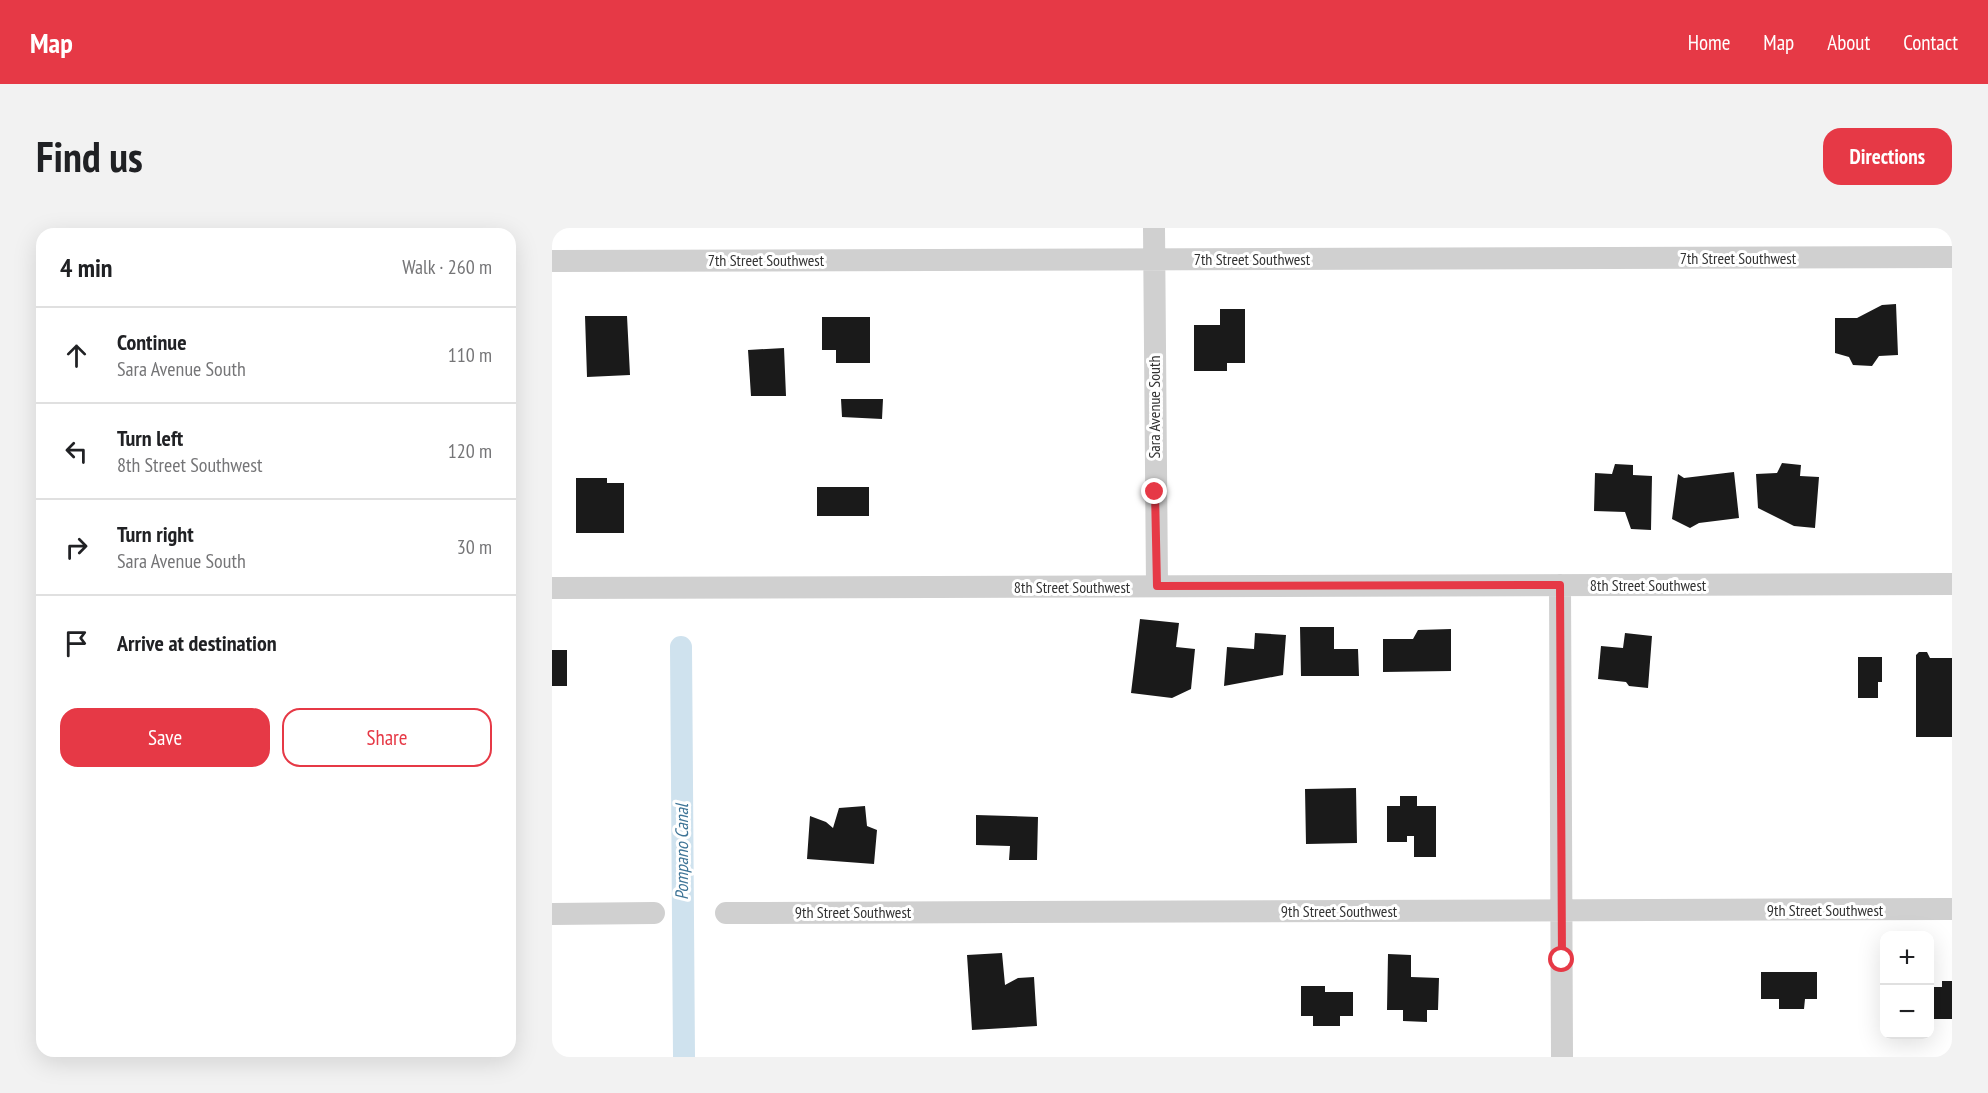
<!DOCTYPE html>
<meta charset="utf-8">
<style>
body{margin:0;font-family:"PT Sans Narrow",sans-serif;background:#f2f2f2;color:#202124}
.controls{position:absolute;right:18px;bottom:18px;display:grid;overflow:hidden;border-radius:12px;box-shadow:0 6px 24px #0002}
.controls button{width:54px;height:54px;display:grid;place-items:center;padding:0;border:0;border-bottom:2px solid #e0e0e0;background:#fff;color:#202124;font:30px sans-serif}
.stop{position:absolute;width:18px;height:18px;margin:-14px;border:4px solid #e63946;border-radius:50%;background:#fff}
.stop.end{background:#e63946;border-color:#fff;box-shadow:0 2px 6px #0008}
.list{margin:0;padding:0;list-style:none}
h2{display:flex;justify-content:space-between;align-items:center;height:78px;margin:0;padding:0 24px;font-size:26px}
h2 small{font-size:20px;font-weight:400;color:#757577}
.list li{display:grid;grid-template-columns:39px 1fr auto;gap:18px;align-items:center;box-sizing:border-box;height:96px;padding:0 24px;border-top:2px solid #e0e0e0}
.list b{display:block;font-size:22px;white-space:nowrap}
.list p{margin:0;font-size:20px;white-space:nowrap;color:#757577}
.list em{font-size:20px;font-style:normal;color:#757577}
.actions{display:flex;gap:12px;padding:18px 24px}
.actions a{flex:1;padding:14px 0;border:2px solid #e63946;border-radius:18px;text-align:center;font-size:21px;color:#e63946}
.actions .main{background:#e63946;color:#fff}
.icon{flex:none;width:33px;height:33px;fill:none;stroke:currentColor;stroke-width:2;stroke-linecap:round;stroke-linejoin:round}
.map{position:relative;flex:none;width:1400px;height:829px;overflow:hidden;border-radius:18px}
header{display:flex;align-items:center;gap:36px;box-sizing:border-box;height:84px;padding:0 30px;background:#e63946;color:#fff}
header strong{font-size:28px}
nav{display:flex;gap:33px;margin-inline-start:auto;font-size:21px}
.intro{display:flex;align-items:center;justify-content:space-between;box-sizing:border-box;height:144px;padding:0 36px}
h1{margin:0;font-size:42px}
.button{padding:15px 27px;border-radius:18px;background:#e63946;color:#fff;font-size:21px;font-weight:700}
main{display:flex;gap:36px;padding:0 36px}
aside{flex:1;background:#fff;border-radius:18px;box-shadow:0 6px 24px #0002}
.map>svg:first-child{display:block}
</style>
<header>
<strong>Map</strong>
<nav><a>Home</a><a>Map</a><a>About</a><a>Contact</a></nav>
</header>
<div class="intro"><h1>Find us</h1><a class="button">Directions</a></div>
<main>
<aside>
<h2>4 min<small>Walk · 260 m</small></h2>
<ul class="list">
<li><svg class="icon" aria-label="ahead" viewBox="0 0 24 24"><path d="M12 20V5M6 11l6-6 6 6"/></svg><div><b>Continue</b><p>Sara Avenue South</p></div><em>110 m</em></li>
<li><svg class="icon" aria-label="left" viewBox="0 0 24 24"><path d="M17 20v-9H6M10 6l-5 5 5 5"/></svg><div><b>Turn left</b><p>8th Street Southwest</p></div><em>120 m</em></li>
<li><svg class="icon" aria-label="right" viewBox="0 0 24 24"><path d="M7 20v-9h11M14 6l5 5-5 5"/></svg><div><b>Turn right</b><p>Sara Avenue South</p></div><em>30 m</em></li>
<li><svg class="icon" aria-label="arrive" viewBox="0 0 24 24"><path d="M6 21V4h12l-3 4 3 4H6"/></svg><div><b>Arrive at destination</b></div></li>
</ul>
<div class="actions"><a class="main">Save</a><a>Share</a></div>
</aside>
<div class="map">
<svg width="1400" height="829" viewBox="0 0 1400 829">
<rect width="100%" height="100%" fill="#fff"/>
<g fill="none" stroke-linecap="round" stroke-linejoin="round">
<path stroke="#cfe2ee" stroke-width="22" d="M129,419L132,829"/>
</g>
<path fill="#1a1a1a" d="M1344,76L1346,127L1327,128L1320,138L1301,137L1297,129L1283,125V90H1305L1330,77Z
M668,81H693V135H675V143H642V97H668Z
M33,88H75L78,147L35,149Z
M270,89H318V135H284V122H270Z
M232,120L234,168H199L196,122Z
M289,171H331L330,191L290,189Z
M1230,235L1249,237L1248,248L1267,249L1263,300L1242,298L1206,280L1204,246L1225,245Z
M1063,236L1081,237V247L1100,248L1099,302L1079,301L1073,284L1042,283L1043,245L1060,246Z
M1182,244L1187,290L1147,295L1138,300L1120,291L1126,246L1132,250Z
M24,250H55V255H72V305H24Z
M265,259H317V288H265Z
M588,391L627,395L624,419L643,421L639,461L620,470L579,465Z
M748,399H782V421H806L807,448H749Z
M899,401V443L831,444V411H861L866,402Z
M703,405L734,407L731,447L672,458L675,419L702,421Z
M1073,405L1100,408L1096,460L1077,458L1074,454L1046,451L1049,418L1071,420Z
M0,422H15V458H0Z
M1367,424H1375L1378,430H1400V509H1364V427Z
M1306,429H1330V454H1326V470H1306Z
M804,560L805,615L754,616L753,561Z
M848,568H865V578H884V629H862V608H855V614H835V578H848Z
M313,578L315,598L325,602L322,636L255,631L258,588L274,594L281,600L287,580Z
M424,587L486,589L485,632H457L458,618L424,617Z
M450,725L453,757L466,750L482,749L485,798L420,802L415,727Z
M836,726L859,727V749L887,750L886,782H875V794L851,793V782H835Z
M1209,744H1265V771H1253L1252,781H1227V771H1209Z
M1390,753H1400V791H1378V759H1390Z
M749,758H773V764H801V788H788V798H761V788H749Z"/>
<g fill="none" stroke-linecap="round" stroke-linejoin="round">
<path stroke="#d0d0d0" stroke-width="22" d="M602,0L605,358
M0,33L1400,29
M1008,357L1010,829
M0,360L1400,356
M174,685L1400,681
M0,686L102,685"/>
</g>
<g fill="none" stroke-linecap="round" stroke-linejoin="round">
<path stroke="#e63946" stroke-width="8" d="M603,264L605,358L1008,357L1010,732"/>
</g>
<g text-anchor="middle" stroke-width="6" stroke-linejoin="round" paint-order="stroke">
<g font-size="16" fill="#333" stroke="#fff">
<text x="1186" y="36">7th Street Southwest</text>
<text x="700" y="37">7th Street Southwest</text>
<text x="214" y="38">7th Street Southwest</text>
<text transform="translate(602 179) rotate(-90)" y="6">Sara Avenue South</text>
<text x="1096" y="363">8th Street Southwest</text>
<text x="520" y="365">8th Street Southwest</text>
<text x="1273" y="688">9th Street Southwest</text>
<text x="787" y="689">9th Street Southwest</text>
<text x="301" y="690">9th Street Southwest</text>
</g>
<g font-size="18" font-style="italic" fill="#3f7597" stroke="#fff">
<text transform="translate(130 624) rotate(-90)" y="6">Pompano Canal</text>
</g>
</g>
</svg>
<div class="controls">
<button>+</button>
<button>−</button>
</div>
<div class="stop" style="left:1010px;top:732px"></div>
<div class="stop end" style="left:603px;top:264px"></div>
</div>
</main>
